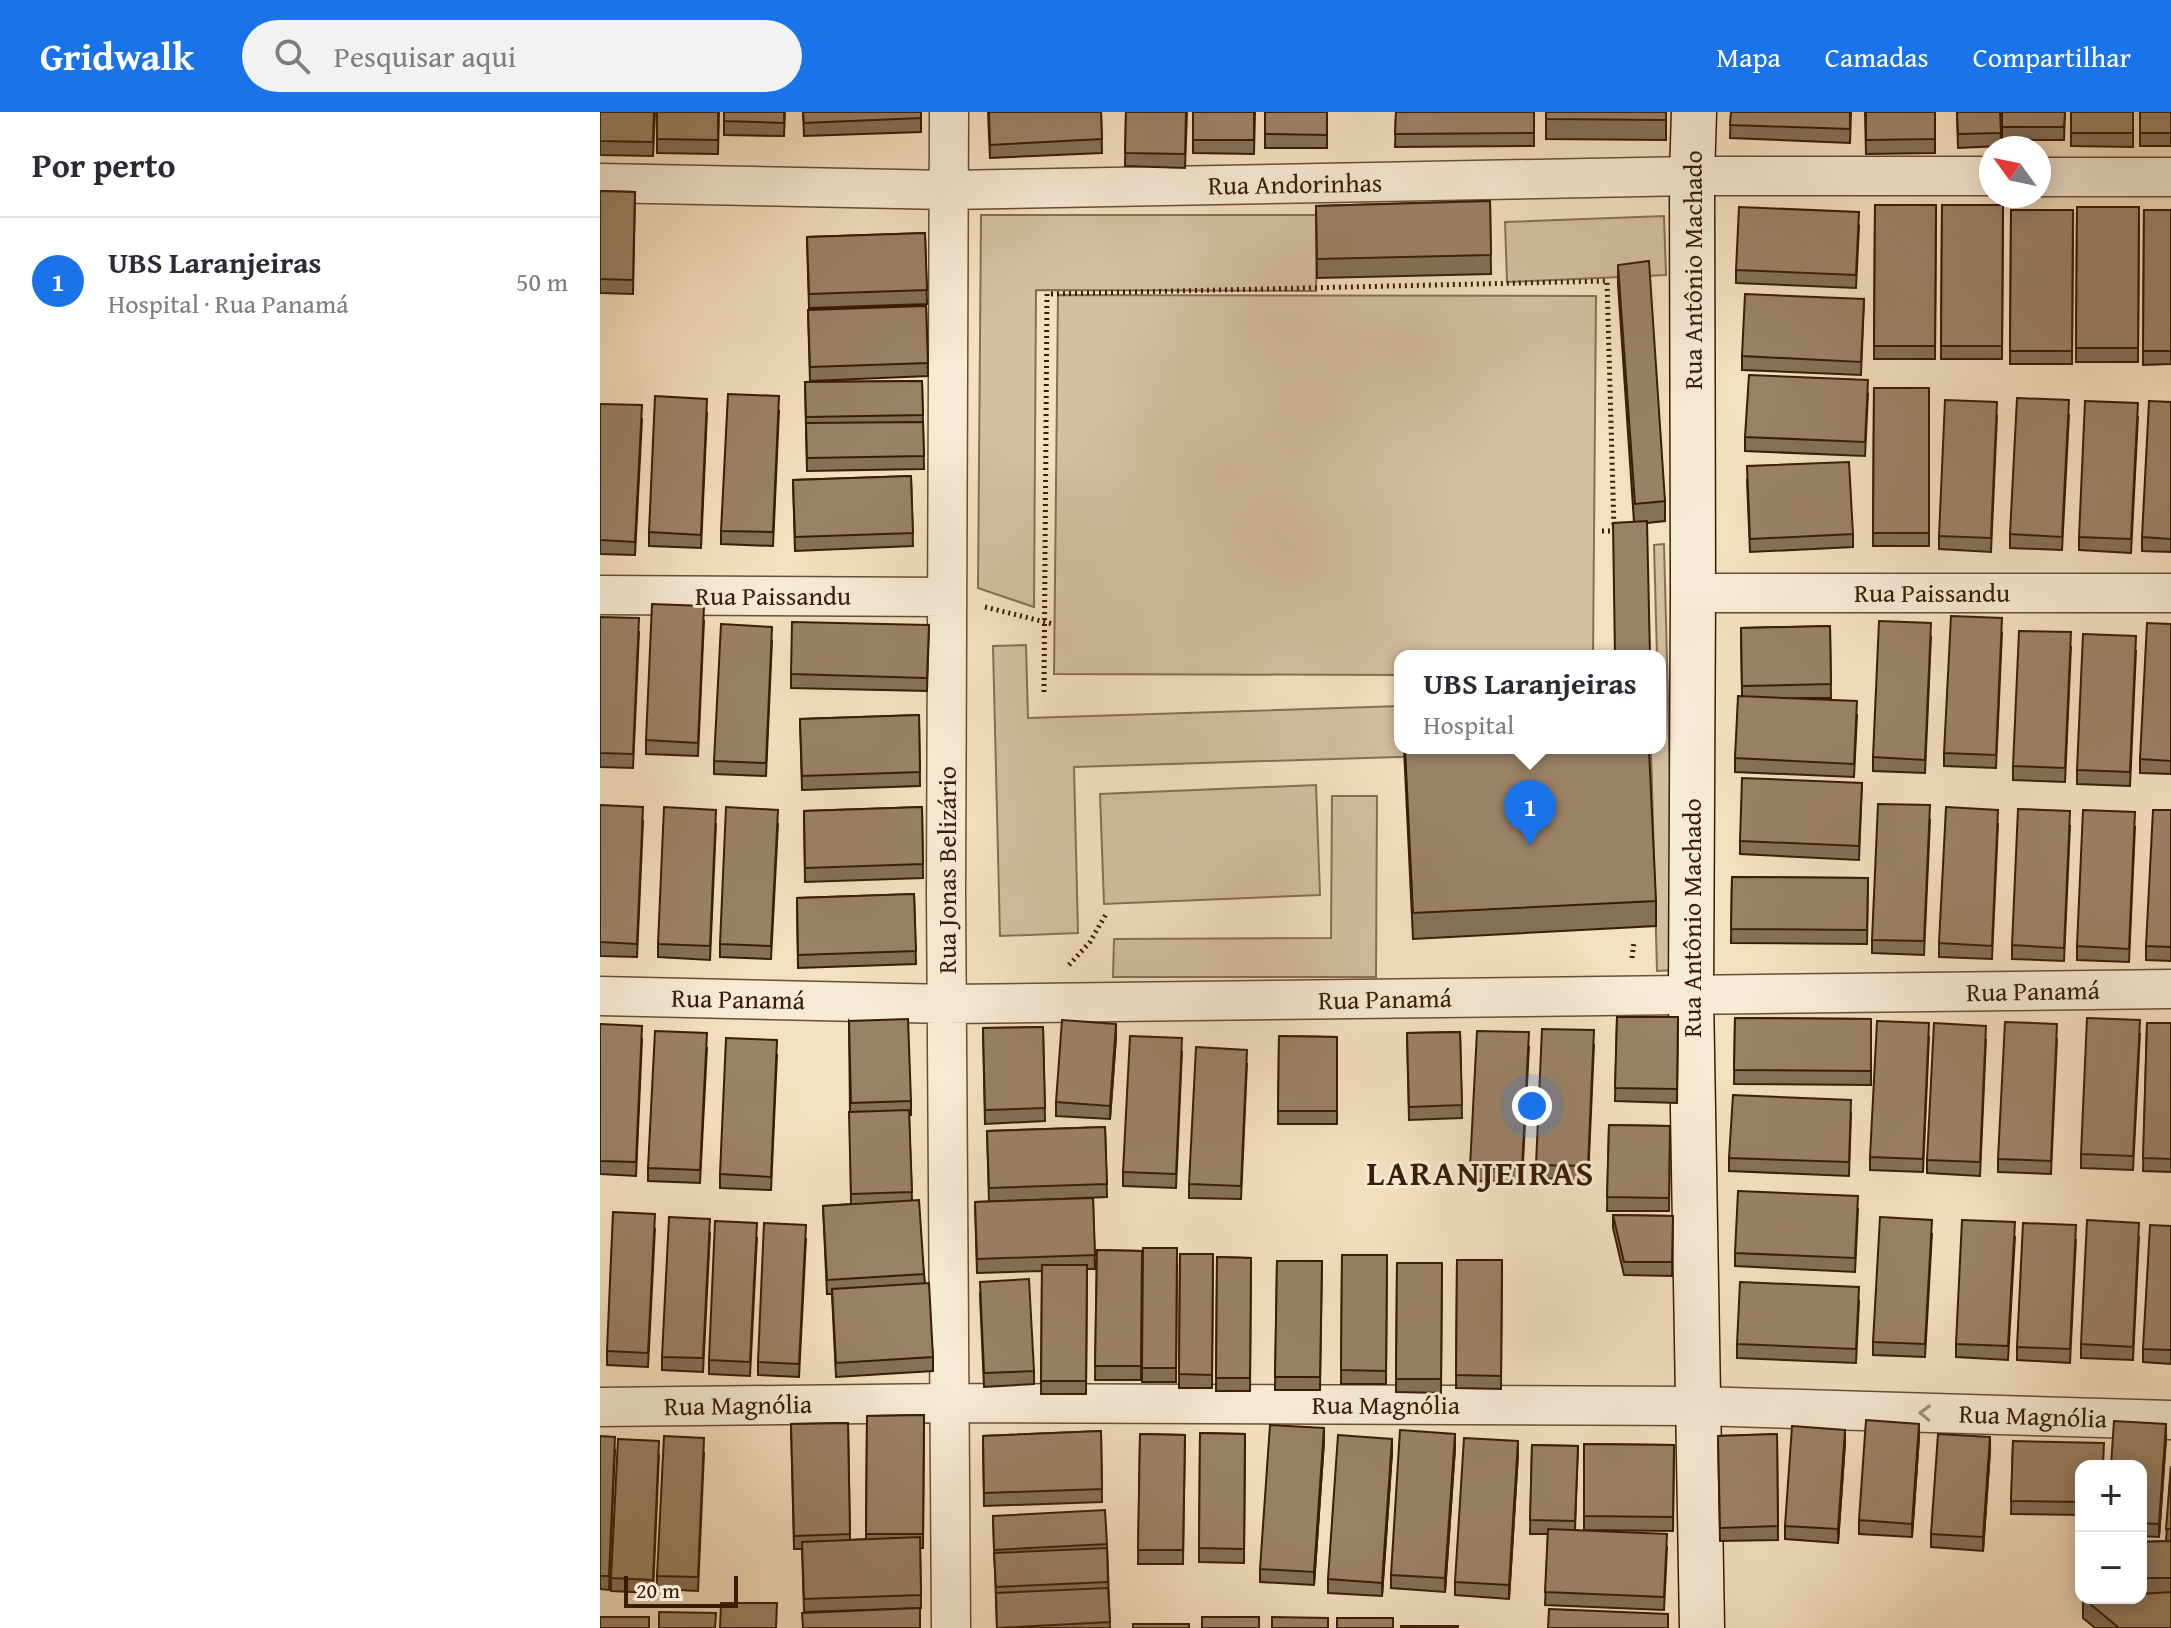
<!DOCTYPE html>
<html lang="pt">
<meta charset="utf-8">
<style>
body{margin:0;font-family:"Gentium Book Plus",serif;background:#f2f2f3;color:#2b2b33}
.controls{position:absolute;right:24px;bottom:24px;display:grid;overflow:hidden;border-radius:16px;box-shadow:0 4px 20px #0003}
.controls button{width:72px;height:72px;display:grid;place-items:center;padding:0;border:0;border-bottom:2px solid #e1e1e2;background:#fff;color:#2b2b33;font:40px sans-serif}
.compass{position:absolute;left:1379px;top:24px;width:72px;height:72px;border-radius:50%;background:#fff;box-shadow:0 4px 20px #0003;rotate:303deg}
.scale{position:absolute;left:24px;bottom:20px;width:114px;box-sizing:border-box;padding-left:8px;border:4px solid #3a1c06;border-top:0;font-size:22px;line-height:28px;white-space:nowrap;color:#3a1c06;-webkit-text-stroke:6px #f8ebd5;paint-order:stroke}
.you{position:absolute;left:932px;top:994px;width:28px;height:28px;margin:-20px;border:6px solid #fff;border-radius:50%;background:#1a73e8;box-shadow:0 0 0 12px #1a73e833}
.badge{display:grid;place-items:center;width:52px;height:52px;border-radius:50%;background:#1a73e8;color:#fff;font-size:26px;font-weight:700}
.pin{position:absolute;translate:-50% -66px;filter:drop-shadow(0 2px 4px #0008)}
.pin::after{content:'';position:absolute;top:42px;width:28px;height:24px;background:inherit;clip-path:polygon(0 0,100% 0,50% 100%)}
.popup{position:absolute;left:794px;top:538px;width:272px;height:104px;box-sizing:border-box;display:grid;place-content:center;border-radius:16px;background:#fff;filter:drop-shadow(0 2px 6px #0005);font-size:26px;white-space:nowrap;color:#7c7c81}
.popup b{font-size:30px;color:#2b2b33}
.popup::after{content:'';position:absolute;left:50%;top:100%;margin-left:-16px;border:16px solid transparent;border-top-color:#fff}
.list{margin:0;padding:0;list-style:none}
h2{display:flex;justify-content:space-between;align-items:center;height:104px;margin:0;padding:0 32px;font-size:34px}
h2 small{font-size:26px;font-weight:400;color:#7c7c81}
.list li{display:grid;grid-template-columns:52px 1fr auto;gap:24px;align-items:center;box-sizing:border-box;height:128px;padding:0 32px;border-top:2px solid #e1e1e2}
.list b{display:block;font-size:30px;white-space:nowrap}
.list p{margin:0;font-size:26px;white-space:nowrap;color:#7c7c81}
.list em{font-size:26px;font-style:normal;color:#7c7c81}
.icon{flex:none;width:44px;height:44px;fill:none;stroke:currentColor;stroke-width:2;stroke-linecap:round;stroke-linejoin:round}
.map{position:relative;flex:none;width:1571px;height:1516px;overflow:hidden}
header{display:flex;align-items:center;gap:48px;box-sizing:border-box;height:112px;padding:0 40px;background:#1a73e8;color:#fff}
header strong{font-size:38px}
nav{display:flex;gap:44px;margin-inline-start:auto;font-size:28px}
.search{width:560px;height:72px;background:#f2f2f3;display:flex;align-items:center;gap:20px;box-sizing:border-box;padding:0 28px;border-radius:44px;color:#7c7c81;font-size:30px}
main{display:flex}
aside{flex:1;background:#fff}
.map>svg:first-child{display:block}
</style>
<header>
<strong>Gridwalk</strong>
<div class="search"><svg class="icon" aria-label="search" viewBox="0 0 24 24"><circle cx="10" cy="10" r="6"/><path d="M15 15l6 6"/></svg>Pesquisar aqui</div>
<nav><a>Mapa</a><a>Camadas</a><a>Compartilhar</a></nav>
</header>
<main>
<aside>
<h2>Por perto<small></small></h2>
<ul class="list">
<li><span class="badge">1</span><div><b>UBS Laranjeiras</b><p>Hospital · Rua Panamá</p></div><em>50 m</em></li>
</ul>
</aside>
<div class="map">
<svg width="1571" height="1516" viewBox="0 0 1571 1516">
<rect width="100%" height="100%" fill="#f5e0bf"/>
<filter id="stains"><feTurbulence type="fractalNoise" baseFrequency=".0025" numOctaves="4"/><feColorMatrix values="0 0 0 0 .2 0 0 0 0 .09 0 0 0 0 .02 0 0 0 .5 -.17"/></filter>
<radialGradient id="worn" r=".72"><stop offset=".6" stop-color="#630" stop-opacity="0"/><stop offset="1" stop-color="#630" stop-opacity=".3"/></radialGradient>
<path fill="#d5bfa0" stroke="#886e53" stroke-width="2" d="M381,103H717L716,179L436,178L434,495L378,476Z
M1064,104L1066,163L907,170L905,110Z
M458,183L996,184L993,544H800V563L454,562Z
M1064,432L1075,858L1057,859L1051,637L474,655L478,821L400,824L393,534L426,533L428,606L800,594V636H1060V544H1057L1054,433Z
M716,673L720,783L504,792L500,682Z
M732,684H777L776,865H513L514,827L731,826Z"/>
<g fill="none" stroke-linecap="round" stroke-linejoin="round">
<defs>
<path id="street" d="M349,0L346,781L351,1516
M1439,65H1571
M0,71L348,78L1092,64H1391
M1093,481H1571
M0,483L346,485
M0,884L348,892L1571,877
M0,1295L350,1291L1098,1294L1571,1308"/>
<path id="secondary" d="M1094,0L1092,64L1093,481L1091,884L1102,1516"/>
</defs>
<use href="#street" stroke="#694d34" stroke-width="41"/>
<use href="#secondary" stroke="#3a1c06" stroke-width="47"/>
<path stroke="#3a1c06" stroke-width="5" stroke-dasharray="2 4" stroke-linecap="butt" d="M1002,419H1014
M385,495L453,512
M444,580L447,182L1007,169L1014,417
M1032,846L1034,830
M469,853L490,830L506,802"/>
<use href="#street" stroke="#f8ebd5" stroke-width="38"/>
<use href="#secondary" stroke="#f8ebd5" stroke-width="44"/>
</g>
<path fill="#857058" stroke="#3a1c06" stroke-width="2" d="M0,0H55L53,44L0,43Z
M57,0H119L118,42L57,41Z
M124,0H185L184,24L124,23Z
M203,0H321V20L204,24Z
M388,0H501L502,41L390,46Z
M526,0H587L585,56L525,54Z
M593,0H655L654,42L593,41Z
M665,0H727V36H665Z
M796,0H934V34L795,35Z
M946,0H1066V28L946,27Z
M1131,0H1251L1250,31L1130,26Z
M1265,0H1335V41L1266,42Z
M1357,0H1400L1401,34L1358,36Z
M1402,0H1465L1464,28H1402Z
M1471,0H1533V35L1471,34Z
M1540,0H1571V34H1540Z
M0,79L35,80L33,182L0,181Z
M890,89L891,162L717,166L716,94Z
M1275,93H1336L1335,247H1274Z
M1342,93H1403L1402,247H1341Z
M1477,95H1539L1538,250H1476Z
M1411,98H1473L1472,252H1410Z
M1544,98H1571V252L1543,253Z
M1259,114L1256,176L1136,171V158Z
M325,121L327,192L209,196L207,125Z
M1018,153L1065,389V409L1047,411L1034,410L1018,172Z
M1264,187L1261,263L1142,258V244Z
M326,194L328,264L210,269L208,198Z
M322,269L324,357L207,359L205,270Z
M1274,276H1329V434H1273Z
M1268,282L1265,344L1145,339V325Z
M1571,290V440L1542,439V425Z
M0,292L42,307L35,443L0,442Z
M179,298L173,434L121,432V419Z
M107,300L101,436L49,434V420Z
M1469,302L1462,438L1410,436V422Z
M1397,303L1391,440L1339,437V424Z
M1538,304L1531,441L1479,438V425Z
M311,364L313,434L195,439L193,368Z
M1147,368L1253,422V435L1150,440Z
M0,505L39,520L33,656L0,655Z
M104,508L98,644L46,642V628Z
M1571,512V662L1540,661V647Z
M329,513L327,579L191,576V562Z
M1230,514L1231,586H1192L1257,603L1254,665L1135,660V646L1142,584L1141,516Z
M1402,520L1396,656L1344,654V641Z
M1331,524L1325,661L1273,659V645Z
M172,528L166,664L114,662V649Z
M1471,534L1465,670L1413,668V654Z
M1536,538L1530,674L1477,672V658Z
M319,603L320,674L202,678L200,607Z
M804,636L1056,789V814L813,827Z
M1262,671L1259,748L1140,742V729Z
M0,693L43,709L37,845L0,844Z
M322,695L323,766L205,770L204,699Z
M1571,698V849L1546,848V834Z
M1330,707L1324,843L1272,841V828Z
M116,711L110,848L58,845V832Z
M178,711L171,847L120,845V832Z
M1398,711L1392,847L1339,845V831Z
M1470,713L1464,849L1412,847V833Z
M1535,714L1529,850L1477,848V834Z
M1132,765L1268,766L1267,832L1131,831Z
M314,782L316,852L198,856L197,786Z
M1017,905H1078L1077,991L1015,989Z
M1135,906L1271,907V973L1134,972Z
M249,909L311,989V1003H309L312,1089L324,1162L333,1245V1259L236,1265L232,1182H227L223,1094L251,1092Z
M1547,911H1571V1060L1543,1059Z
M0,912L42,927L36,1064L0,1062Z
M443,915L445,1009L385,1012L383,916Z
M860,920L862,1006L809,1008L807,921Z
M1540,921L1533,1058L1481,1056V1042Z
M679,924L737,925V1012H678Z
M1329,924L1323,1060L1270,1058V1045Z
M516,925L510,1007L456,1004V990Z
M1457,926L1451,1062L1398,1060V1047Z
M1386,927L1380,1064L1327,1061V1048Z
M994,932L988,1068L936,1066V1053Z
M929,934L922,1070L870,1069V1055Z
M107,935L100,1071L48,1069V1056Z
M582,939L576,1076L523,1074V1060Z
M177,942L171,1078L120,1076V1062Z
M647,951L641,1087L589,1086V1072Z
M1251,1001L1249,1064L1129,1059V1046Z
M1009,1013L1070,1014L1069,1099H1007Z
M505,1015L507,1085L389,1090L387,1019Z
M493,1086L495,1157H487L486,1282H441L442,1159L377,1161L375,1090Z
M1258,1097L1255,1160L1135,1154V1141Z
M1013,1103L1073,1104L1072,1164L1024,1163L1013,1116Z
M1571,1114V1252L1543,1250V1237Z
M55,1116L48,1255L7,1253V1239Z
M110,1120L103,1260L62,1258V1245Z
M1332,1121L1325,1245L1273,1243V1230Z
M1415,1124L1408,1248L1356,1245V1232Z
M1539,1124L1533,1248L1481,1246V1232Z
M157,1125L150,1264L109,1262V1248Z
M206,1126L199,1265L158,1263V1250Z
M1476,1127L1470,1251L1417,1248V1235Z
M543,1136H577L576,1270H542Z
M497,1138L542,1139L541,1268H495Z
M580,1142H613L612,1276H579Z
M742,1143H787L786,1272H741Z
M617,1145L651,1146L650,1279H616Z
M857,1148H902L901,1277L856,1276Z
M677,1149H722L720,1278H675Z
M797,1151H842L841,1281L796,1280Z
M380,1183L434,1259V1272L384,1275Z
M1259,1189L1256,1251L1137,1246V1232Z
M324,1303L323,1436H320L321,1496L204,1500L202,1437H194L191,1312L248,1311L250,1428L266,1427L267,1304Z
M501,1319L502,1390L384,1394L383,1324Z
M600,1321L645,1322L644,1451L599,1450Z
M540,1322L585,1323L583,1452H538Z
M1177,1322L1178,1428L1120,1429L1118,1324Z
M0,1324L15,1338L9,1478L0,1477Z
M1319,1325L1312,1425L1259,1422V1408Z
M1566,1326L1559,1425L1541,1424V1354Z
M724,1329L714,1473L660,1470V1457Z
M1413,1329L1481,1354V1403L1411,1402Z
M1245,1331L1238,1431L1185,1427V1414Z
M984,1332L1074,1333L1073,1419L984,1418Z
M932,1333L978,1334L975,1418L1067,1435L1064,1498L945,1493L948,1422H930Z
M855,1336L845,1480L791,1476V1463Z
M1390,1339L1383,1439L1331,1435V1422Z
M104,1340L98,1479L57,1477V1464Z
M792,1340L782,1484L728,1481V1467Z
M59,1342L53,1481L11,1479V1466Z
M918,1342L909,1487L855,1483V1470Z
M1571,1354V1516H1495L1483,1506V1486H1541V1430L1566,1429Z
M393,1404L507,1432L510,1516H397Z"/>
<path fill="#6c5b47" stroke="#3a1c06" stroke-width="2" d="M516,912V925L510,1007V994Z
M1319,1312V1325L1312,1425V1412Z
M1566,1312V1326L1559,1425V1412Z
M724,1316V1329L714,1473V1460Z
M1245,1318V1331L1238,1431V1417Z
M855,1322V1336L845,1480V1466Z
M1390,1325V1339L1383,1439V1425Z
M792,1327V1340L782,1484V1471Z
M918,1329V1342L909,1487V1473Z"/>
<path fill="#9b8266" stroke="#3a1c06" stroke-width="2" d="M0,0H54L53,30L0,29Z
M57,0H118V28L57,27Z
M124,0H184V11L124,9Z
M203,0H321V6L204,11Z
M389,0H501L502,27L390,33Z
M526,0H586L585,42L525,41Z
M593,0H654V28H593Z
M665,0H727V23L665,22Z
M796,0H934V21L795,22Z
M946,0H1066V8L946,7Z
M1131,0H1250V17L1130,13Z
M1266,0H1335V27L1266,28Z
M1357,0H1400L1401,21L1358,22Z
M1402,0H1465L1464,15H1402Z
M1471,0H1533V21H1471Z
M1540,0H1571V21H1540Z
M0,79L35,80L33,168L0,167Z
M890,89L891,143L717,147L716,94Z
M1275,93H1336L1335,234H1274Z
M1342,93H1403L1402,234H1341Z
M1139,95L1259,100L1256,163L1136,158Z
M1477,95H1539L1538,236H1476Z
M1411,98H1473L1472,239H1410Z
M1544,98H1571V239H1543Z
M325,121L327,178L209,182L207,125Z
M1049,149L1065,389L1035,392L1018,153Z
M1145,182L1264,187L1261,250L1142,244Z
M326,194L328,251L210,255L208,198Z
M1149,263L1268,268L1265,330L1145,325Z
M322,269L323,303L206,305L205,270Z
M1274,276H1329V421H1273Z
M128,282L179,284L173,420L121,419Z
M55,284L107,287L101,423L49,420Z
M1417,286L1469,288L1462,425L1410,422Z
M1345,288L1397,290L1391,426L1339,424Z
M1485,289L1538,291L1531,427L1479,425Z
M1549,289L1571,290V427L1542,425Z
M0,292L42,293L35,430L0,428Z
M323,310L324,344L207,346L206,311Z
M1249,350L1253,422L1150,427L1147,354Z
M311,364L313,421L195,425L193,368Z
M1047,409L1050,544H1015L1013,411Z
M52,492L104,494L98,631L46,628Z
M1351,504L1402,506L1396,643L1344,641Z
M0,505L39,506L33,642L0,641Z
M1279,509L1331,511L1325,648L1273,645Z
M192,510L329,513L327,566L191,562Z
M1547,511L1571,512V649L1540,647Z
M121,512L172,515L166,651L114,649Z
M1230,514L1231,572L1142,574L1141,516Z
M1419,519L1471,520L1465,656L1413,654Z
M1483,522L1536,524L1530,660L1477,658Z
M1138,584L1257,589L1254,652L1135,646Z
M319,603L320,660L202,664L200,607Z
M805,636H1049L1056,789L813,801Z
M1142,666L1262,671L1259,734L1140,729Z
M1278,692L1330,693L1324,829L1272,828Z
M0,693L43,695L37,832L0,830Z
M64,695L116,698L110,834L58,832Z
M126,695L178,698L171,834L120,832Z
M322,695L323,752L205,756L204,699Z
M1346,695L1398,698L1392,834L1339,831Z
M1418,697L1470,699L1464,836L1412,833Z
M1483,698L1535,700L1529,837L1477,834Z
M1553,698H1571V835L1546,834Z
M1132,765L1268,766L1267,818L1131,817Z
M314,782L316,839L198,843L197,786Z
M1017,905H1078L1077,977L1015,976Z
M1135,906L1271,907V959L1134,958Z
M1487,906L1540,908L1533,1044L1481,1042Z
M308,907L311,989L251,991L249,909Z
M462,908L516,912L510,994L456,990Z
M1277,909L1329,911L1323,1047L1270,1045Z
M1405,910L1457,912L1451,1049L1398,1047Z
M1334,911L1386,914L1380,1050L1327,1048Z
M1547,911H1571V1047L1543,1046Z
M0,912L42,914L36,1050L0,1049Z
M443,915L445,996L385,998L383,916Z
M942,917L994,918L988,1054L936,1053Z
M55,919L107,921L100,1058L48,1056Z
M877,919L929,920L922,1057L870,1055Z
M860,920L862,993L809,995L807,921Z
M530,924L582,926L576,1062L523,1060Z
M679,924L737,925V999H678Z
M126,926L177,928L171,1065L120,1062Z
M596,935L647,938L641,1074L589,1072Z
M1133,983L1251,988L1249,1050L1129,1046Z
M309,998L312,1080L251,1082L249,1000Z
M1009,1013L1070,1014L1069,1086L1007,1085Z
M505,1015L507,1072L389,1076L387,1019Z
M1138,1079L1258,1084L1255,1146L1135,1141Z
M493,1086L495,1143L377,1147L375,1090Z
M319,1088L324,1162L227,1168L223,1094Z
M13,1100L55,1102L48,1241L7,1239Z
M1013,1103L1073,1104L1072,1150H1024Z
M69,1105L110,1107L103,1246L62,1245Z
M1280,1105L1332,1108L1325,1232L1273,1230Z
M1362,1108L1415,1110L1408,1234L1356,1232Z
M1487,1108L1539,1111L1533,1235L1481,1232Z
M115,1109L157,1111L150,1250L109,1248Z
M164,1111L206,1113L199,1252L158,1250Z
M1423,1111L1476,1113L1470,1237L1417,1235Z
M1550,1113L1571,1114V1238L1543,1237Z
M543,1136H577L576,1256H542Z
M497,1138L542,1139L541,1254H495Z
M580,1142H613L612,1263L579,1262Z
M742,1143H787L786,1259L741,1258Z
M617,1145L651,1146L650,1266H616Z
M857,1148H902L901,1264L856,1263Z
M677,1149H722L720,1265H675Z
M797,1151H842L841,1267H796Z
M442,1153H487L486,1269H441Z
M429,1167L434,1259L384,1261L380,1170Z
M1140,1170L1259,1175L1256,1237L1137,1232Z
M329,1171L333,1245L236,1251L232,1177Z
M324,1303L323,1422H266L267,1304Z
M1266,1308L1319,1312L1312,1412L1259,1408Z
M1514,1309L1566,1312L1559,1412L1541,1411V1354H1511Z
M248,1311L250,1422L194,1424L191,1312Z
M670,1313L724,1316L714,1460L660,1457Z
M1192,1314L1245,1318L1238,1417L1185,1414Z
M800,1318L855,1322L845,1466L791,1463Z
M501,1319L502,1377L384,1381L383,1324Z
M600,1321L645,1322L644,1437L599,1436Z
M540,1322L585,1323L583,1438H538Z
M1177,1322L1178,1414L1120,1416L1118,1324Z
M1338,1322L1390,1325L1383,1425L1331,1422Z
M738,1323L792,1327L782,1471L728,1467Z
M0,1324L15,1325L9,1464H0Z
M64,1324L104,1326L98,1465L57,1464Z
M864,1326L918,1329L909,1473L855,1470Z
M18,1327L59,1329L53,1468L11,1466Z
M1413,1329L1504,1331L1503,1354H1481V1390L1411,1389Z
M984,1332L1074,1333L1073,1405L984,1404Z
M932,1333L978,1334L975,1409L930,1408Z
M1571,1354V1417H1566Z
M505,1398L507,1432L394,1438L393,1404Z
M948,1417L1067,1422L1064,1485L945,1480Z
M320,1425L321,1483L204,1487L202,1430Z
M1571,1429V1466H1541V1430Z
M507,1436L508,1470L396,1475L394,1441Z
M508,1476L510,1510L397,1516L396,1481Z
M1571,1480V1516H1519L1483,1486H1541V1482Z
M121,1491H177L176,1516H120Z
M320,1496V1516H203L202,1501Z
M949,1497L1068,1502V1516H948Z
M59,1500L116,1501L115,1516H59Z
M0,1505H49V1516H0Z
M602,1505H659V1516H602Z
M672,1505L728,1506V1516H672Z
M737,1506H793V1516H737Z
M533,1512H589V1516H533Z
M801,1514H858V1516H801Z"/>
<defs><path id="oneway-chevron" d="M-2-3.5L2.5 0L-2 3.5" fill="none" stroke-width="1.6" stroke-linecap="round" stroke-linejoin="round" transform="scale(2)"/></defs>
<use stroke="#a28e78" href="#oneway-chevron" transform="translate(1325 1301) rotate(-178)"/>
<g text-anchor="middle" stroke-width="6" stroke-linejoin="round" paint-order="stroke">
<g font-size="26" fill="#3a1c06" stroke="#f8ebd5">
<text transform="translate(695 72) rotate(-1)" y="9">Rua Andorinhas</text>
<text transform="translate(1093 158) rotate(-90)" y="9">Rua Antônio Machado</text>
<text x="1332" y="490">Rua Paissandu</text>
<text x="173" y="493">Rua Paissandu</text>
<text transform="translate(347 758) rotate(-90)" y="9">Rua Jonas Belizário</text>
<text transform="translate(1092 806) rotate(-90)" y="9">Rua Antônio Machado</text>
<text transform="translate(1433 879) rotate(-1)" y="9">Rua Panamá</text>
<text transform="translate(138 887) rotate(1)" y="9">Rua Panamá</text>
<text transform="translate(785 887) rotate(-1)" y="9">Rua Panamá</text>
<text transform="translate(138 1293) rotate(-1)" y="9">Rua Magnólia</text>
<text x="786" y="1302">Rua Magnólia</text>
<text transform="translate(1433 1304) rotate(2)" y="9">Rua Magnólia</text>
</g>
<g font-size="34" font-weight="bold" letter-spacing="2" fill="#3a1c06" stroke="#f8ebd5">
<text x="881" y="1073">LARANJEIRAS</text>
</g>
</g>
<rect width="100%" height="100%" filter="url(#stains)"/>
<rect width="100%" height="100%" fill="url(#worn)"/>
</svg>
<div class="controls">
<button>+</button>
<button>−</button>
</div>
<svg class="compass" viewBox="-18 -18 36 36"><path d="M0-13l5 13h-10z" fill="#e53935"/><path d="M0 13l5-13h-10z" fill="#7c7c81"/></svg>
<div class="scale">20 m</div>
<div class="you"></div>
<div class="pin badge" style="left:930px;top:734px">1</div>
<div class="popup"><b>UBS Laranjeiras</b>Hospital</div>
</div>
</main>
